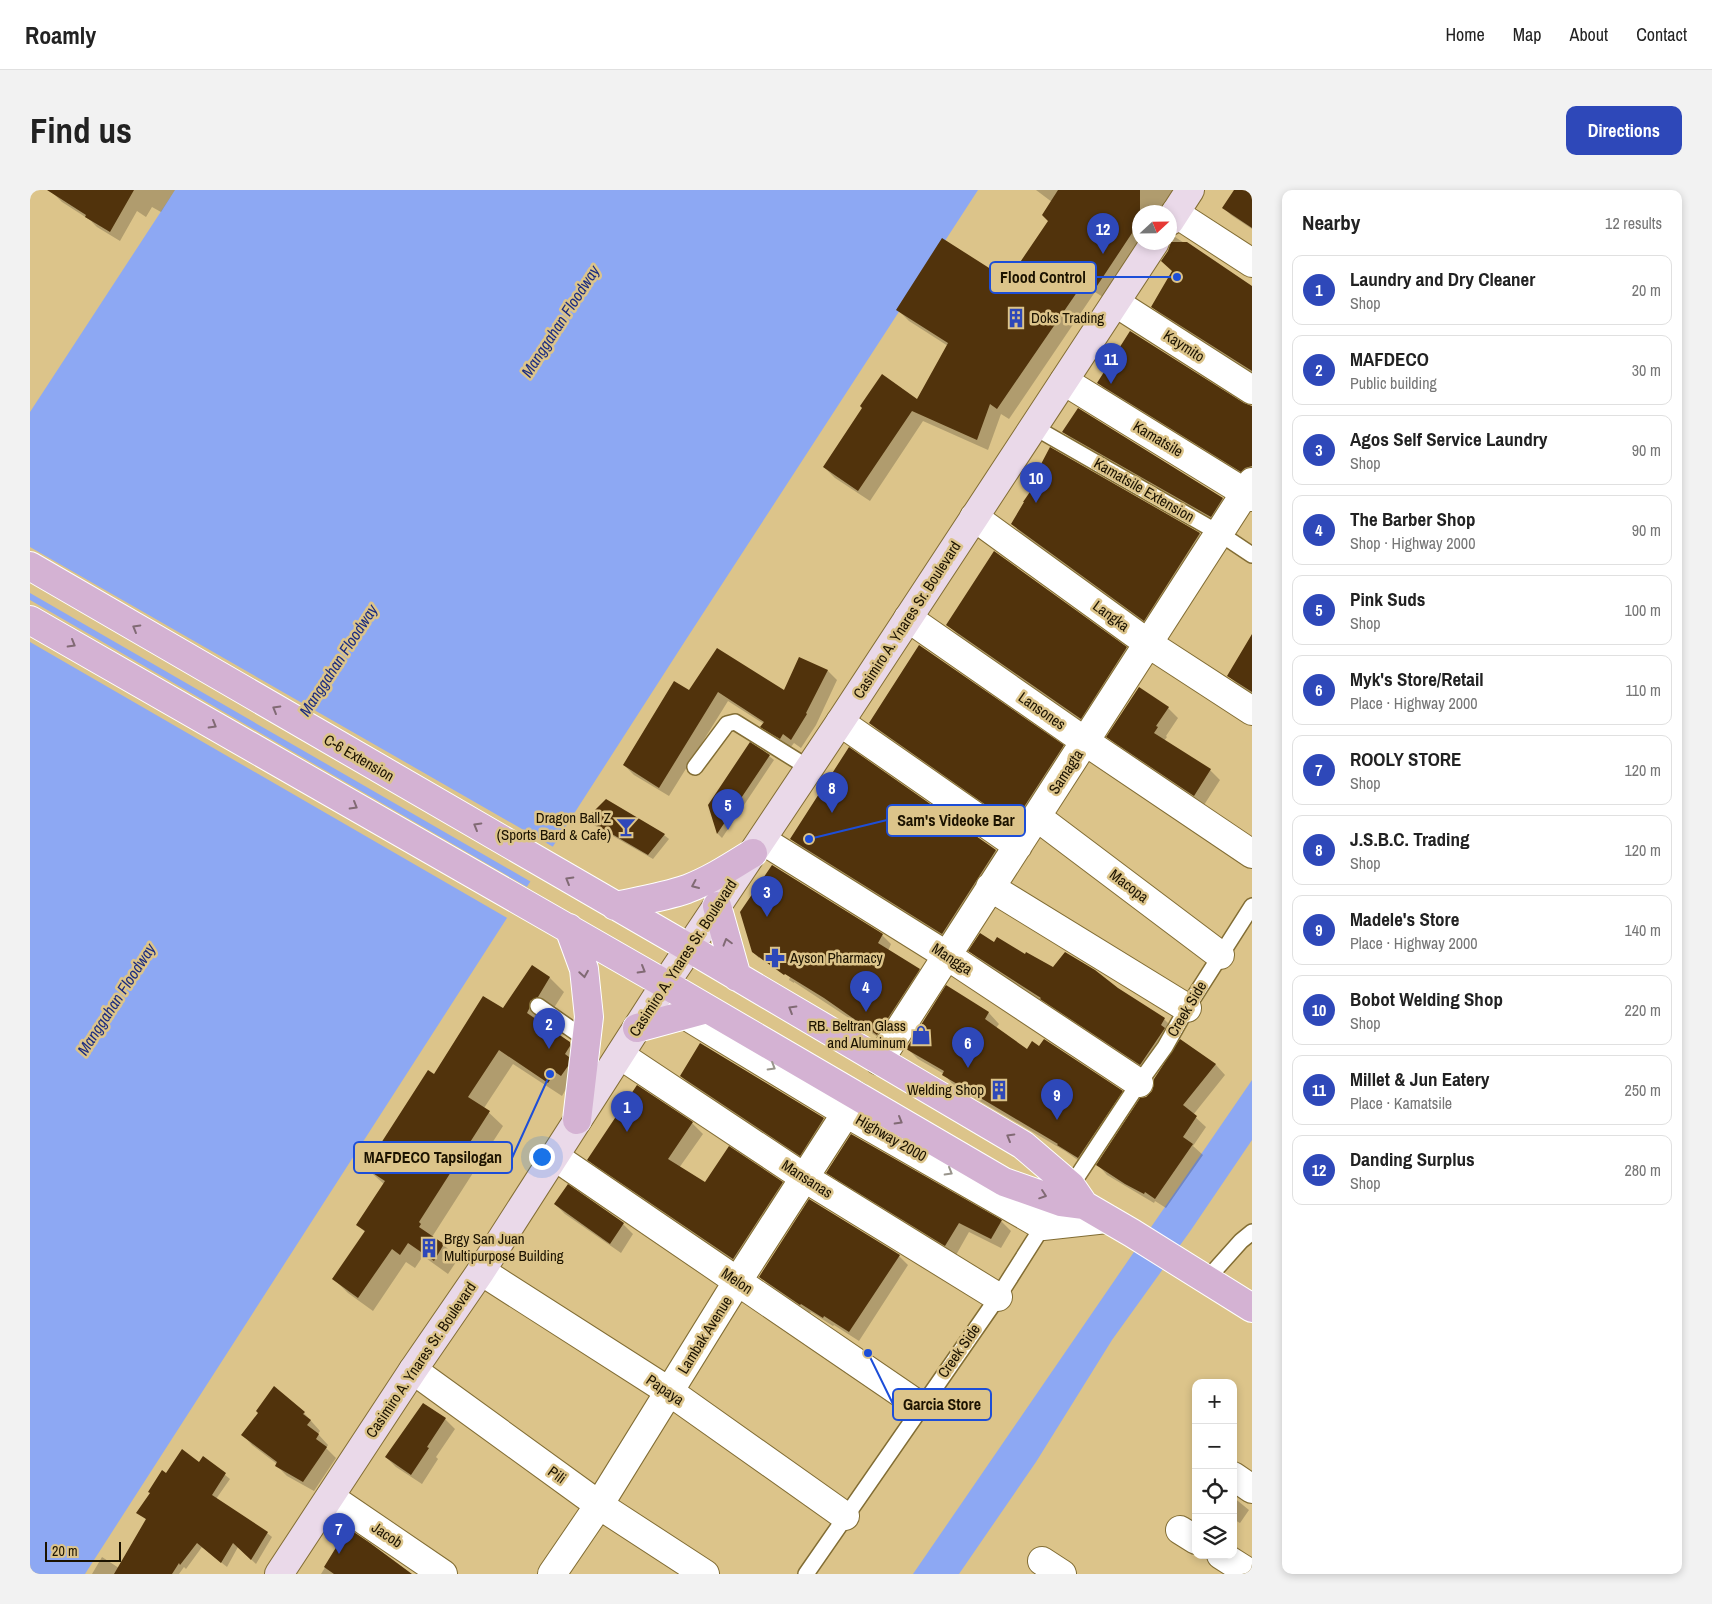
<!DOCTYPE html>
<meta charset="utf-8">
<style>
body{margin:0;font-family:"Archivo Narrow",sans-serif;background:#f2f2f2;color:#222}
.controls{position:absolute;right:15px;bottom:15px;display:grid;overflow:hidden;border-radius:10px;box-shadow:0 2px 8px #0003}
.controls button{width:45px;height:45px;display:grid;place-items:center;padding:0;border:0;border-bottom:1px solid #e0e0e0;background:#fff;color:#222;font:25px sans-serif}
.compass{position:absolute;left:1102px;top:15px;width:45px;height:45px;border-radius:50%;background:#fff;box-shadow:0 2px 8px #0003;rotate:68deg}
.scale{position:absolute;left:15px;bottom:12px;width:76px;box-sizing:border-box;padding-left:5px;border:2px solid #1c1300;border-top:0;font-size:14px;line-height:18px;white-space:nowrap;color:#1c1300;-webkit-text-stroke:4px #dcc48a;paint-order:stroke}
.you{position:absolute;left:511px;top:966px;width:18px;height:18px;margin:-12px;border:4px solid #fff;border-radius:50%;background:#1a73e8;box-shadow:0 0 0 8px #1a73e833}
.badge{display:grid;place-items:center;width:32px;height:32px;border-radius:50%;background:#2e48b9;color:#fff;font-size:16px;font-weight:700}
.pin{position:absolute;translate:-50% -41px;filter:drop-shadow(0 1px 2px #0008)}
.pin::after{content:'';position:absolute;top:26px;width:18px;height:15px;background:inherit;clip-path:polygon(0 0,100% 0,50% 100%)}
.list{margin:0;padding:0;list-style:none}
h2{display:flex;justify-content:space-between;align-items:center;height:65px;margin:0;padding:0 20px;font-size:21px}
h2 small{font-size:16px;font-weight:400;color:#767676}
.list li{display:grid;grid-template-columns:32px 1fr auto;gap:15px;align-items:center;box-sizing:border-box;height:70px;margin:0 10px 10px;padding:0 10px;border:1px solid #e0e0e0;border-radius:10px}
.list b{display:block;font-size:19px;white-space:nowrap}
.list p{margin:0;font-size:16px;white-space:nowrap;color:#767676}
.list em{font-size:16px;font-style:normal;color:#767676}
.icon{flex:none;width:28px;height:28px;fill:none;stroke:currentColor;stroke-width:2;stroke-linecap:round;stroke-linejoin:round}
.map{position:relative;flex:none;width:1222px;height:1384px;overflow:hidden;border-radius:10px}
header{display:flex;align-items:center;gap:30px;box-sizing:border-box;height:70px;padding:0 25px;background:#fff;border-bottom:1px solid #e0e0e0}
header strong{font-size:24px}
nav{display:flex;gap:28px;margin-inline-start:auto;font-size:18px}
.intro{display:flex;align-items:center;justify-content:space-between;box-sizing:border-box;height:120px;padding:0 30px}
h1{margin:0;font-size:35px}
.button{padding:12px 22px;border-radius:10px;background:#2e48b9;color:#fff;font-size:18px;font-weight:700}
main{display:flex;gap:30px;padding:0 30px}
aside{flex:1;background:#fff;border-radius:10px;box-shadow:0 2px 8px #0003}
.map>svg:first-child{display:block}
</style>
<header>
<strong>Roamly</strong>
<nav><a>Home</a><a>Map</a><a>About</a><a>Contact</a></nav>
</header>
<div class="intro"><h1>Find us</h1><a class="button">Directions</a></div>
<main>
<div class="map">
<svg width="1222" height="1384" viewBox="0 0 1222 1384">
<rect width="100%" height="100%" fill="#dcc48a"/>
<path fill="#8da8f3" d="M145,0H948L657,448L55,1384H0V222Z
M1222,890V950L1161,1040L1082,1150L1006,1272L929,1384H883Z"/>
<path fill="#dcc48a" d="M0,357L525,658L503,693L0,403Z
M0,410L499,698L479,729L0,452Z"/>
<path fill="#0003" d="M20,0H145L131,22L122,17L116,27L107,21L90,51L67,37L60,30L32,12Z
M1006,0H1160L1140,22H1110V52L1076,109L1065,102L979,229L971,224L958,260L893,231L840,311L805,288L794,277L887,210L918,156L879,131L868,120L978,92L1020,32L1022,12Z
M1205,0H1222V39L1201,25L1194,18Z
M1145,47L1222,97V184L1133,127L1123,117L1143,81L1133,71L1142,54L1141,48Z
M1069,193L1222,217V290L1078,203Z
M1034,242L1193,309L1202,318L1190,336L1043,251Z
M1020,259L1170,344L1180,354L1124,440L992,344L982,334L1016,281Z
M918,435L1096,458L1106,468L1061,538L928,445Z
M1222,447V505L1209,496L1199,486Z
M770,469L798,481L807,490L786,535L771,558L764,553L760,558L742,546L732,537L734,534L698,511L639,606L604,585L594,575L659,502H755Z
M1138,518L1148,528L1136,546L1137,547L1134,551L1180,580L1190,590L1174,615L1088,557L1078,547Z
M840,533L1033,556L1041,565L992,641L849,541Z
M819,559L966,661L976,671L923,753L772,659L762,649Z
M739,566L744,570L692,648L688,644L680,615Z
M558,629L634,645L639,649L623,669L562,634Z
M852,745L861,754L858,761L889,780L898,789L857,853L764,792V793L759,790L760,787L729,766V768L723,762Z
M964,753L996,766L1134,829L1144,839L1121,884L1022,819L1017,814L950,771L940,761Z
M502,777L520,788L534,802L522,821L514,825L513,834L540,853L554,867L532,906L483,874L454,918L473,936L402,1047L414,1055L428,1069L418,1084L393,1066L385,1078L376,1072L343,1121L318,1103L304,1089L336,1043L328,1035L355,995L336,978L404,886L473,820Z
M917,797L959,823L969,834L966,838L998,861L1010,858L1092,902L1102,912L1059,978L1035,961L924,896L914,884L888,869L877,858Z
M1151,850L1186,875L1195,885L1163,925L1176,937L1163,956L1173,965L1136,1018L1125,1011L1124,1013L1077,985L1068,975L1117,908L1123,902Z
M671,854L793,929L802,938L779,974L660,895L651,886Z
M608,897L662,933L673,944L649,978L676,994L752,993L762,1003L714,1079L569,980L559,970Z
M798,982L971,1031L981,1041L971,1058L939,1042L926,1065L808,992Z
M525,1014L593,1034L603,1044L591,1063L535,1024Z
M869,1066L878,1075L829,1151L804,1135L803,1136L781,1122L780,1123L740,1096L730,1087Z
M229,1223H274L290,1241L288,1244L298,1255L296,1258L306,1268L284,1301L257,1286L247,1276V1274L222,1255L213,1245Z
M415,1229L425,1239L406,1267L408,1269L392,1294L366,1277L356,1267Z
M173,1267L200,1289L186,1309L237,1343L242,1347L226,1374L208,1357L197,1377L172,1357L156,1379L154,1377L149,1384H104L117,1330L108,1323L136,1285L169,1273Z
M1203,1307L1219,1320L1210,1333L1203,1329Z
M318,1340L379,1384H291Z
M72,1367L95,1382L97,1384H62Z"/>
<path fill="#51330c" d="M17,0H104L80,42L55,27L56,25Z
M1028,0H1110V31L1065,99L1054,92L967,219L960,214L947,250L882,221L828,301L793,277L832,218L830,216L852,184L887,209L918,153L866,120L912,48L978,90L1018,31L1012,25Z
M1204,0H1222V38L1192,18Z
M1141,52H1157L1222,96V181L1121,117L1142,81L1131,71L1138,61Z
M1100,141L1214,213L1222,216V276L1215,278L1211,282L1067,193Z
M1048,218L1193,308L1181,327L1032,242Z
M1020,257L1170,343L1114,431L981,334L994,312H993L1015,280L1010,276Z
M964,361L1097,457L1051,529L916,435Z
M1222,444V502L1197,486Z
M889,455L1034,555L983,634L839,533Z
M687,458L754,500L769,467L798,480L776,523L777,524L761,550L753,544L750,549L730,537L734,532L688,502L629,598L593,575L644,491L659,500Z
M1109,497L1139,517L1126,536L1128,537L1124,543L1181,579L1164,606L1076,547Z
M720,552L740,565L687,644L678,615Z
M819,557L966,660L912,744L760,649Z
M576,609L635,644L618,665L556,629Z
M742,675L853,744L848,753L890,779L847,845L794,808L755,784L754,785L722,762L710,722Z
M950,743L964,752L967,747L995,764L996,762L1023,777L1035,762L1065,780L1088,798L1135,828L1131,835L1135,838L1110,875L1010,809L1011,808L938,761Z
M502,775L520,787L508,807L500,811L499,819L497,823L540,852V856L535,864L539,867L538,876L531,886L525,882L518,893L469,860L438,907L460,921L389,1032L391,1034L389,1037L414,1054L404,1071L378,1053L370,1065L362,1059L328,1108L302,1089L335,1041L326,1035L355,991L335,978L398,880L404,884L453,806L473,818Z
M916,795L959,822L955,829L997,859L1002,851L1009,856L1014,849L1093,901L1048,968L1027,955L1028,954L912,885L914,881L876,859Z
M1150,849L1186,874L1153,915L1167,926L1153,947L1163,954L1125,1009L1115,1002L1114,1004L1095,994L1066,975L1110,908L1116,907L1122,901L1124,894V889Z
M670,853L794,928L770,966L650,886Z
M607,895L663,932L638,969L675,992L699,956L753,992L703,1069L557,970Z
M821,944L972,1030L961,1049L929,1033L915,1056L796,983Z
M538,994L594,1033L580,1054L524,1014Z
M779,1009L870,1065L819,1142L794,1126L793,1128L771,1114L770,1115L729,1087Z
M244,1196L275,1222L273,1224L281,1230L277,1235L289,1244L286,1249L297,1257L273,1292L245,1276L247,1272L211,1245L228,1223L226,1221Z
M393,1213L416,1228L397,1257L399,1258L381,1285L355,1267Z
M152,1259L169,1272L173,1266L196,1283L182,1305L238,1342L221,1370L203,1353L191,1373L167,1353L150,1375L149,1373L142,1384H84L116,1329L106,1323L120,1303L118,1302L132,1280L136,1283Z
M318,1338L340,1353L382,1384H304L294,1377Z"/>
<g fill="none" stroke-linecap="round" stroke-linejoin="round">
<defs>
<path id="lane" d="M1004,237L1189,343L1222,365
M665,577L697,534L705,532L779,578
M508,816L557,850
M1041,996L1109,893L1135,857L1157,818L1222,716
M1177,1089L1211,1051L1222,1042
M776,1384L968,1107L1013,1036"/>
<path id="street" d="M1145,23L1222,73
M1086,113L1222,200
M1034,191L1222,307
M944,327L1119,454L1222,521
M878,428L1056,552L1222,664
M810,532L988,656
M1007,627L1190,765
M732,650L916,765L1109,893
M960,697L1157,818
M655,825L816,923L1013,1036L1077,1029
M590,865L775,988L968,1107
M849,871L1222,292
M524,966L890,1216
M451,1081L640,1202L815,1326
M383,1180L569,1315L675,1384
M1203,1286L1222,1299
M300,1307L413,1384
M1150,1340L1166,1350
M1191,1365L1221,1384
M1012,1371L1032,1384
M522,1384L569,1315L707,1092L827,906"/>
<path id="secondary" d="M1140,31L1160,0
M249,1384L383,1180L451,1081L635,794L812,529L1125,52"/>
<path id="primary" d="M0,376L659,758L993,955L1041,996L1054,1015
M0,430L635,794L974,992L1031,1012L1054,1015L1102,1043L1222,1118
M585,716C609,711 634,707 657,699C681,690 702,676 723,663
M687,716L707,787
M539,738L554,779L559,827L547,930
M607,838L677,819"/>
</defs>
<use href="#lane" stroke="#826d34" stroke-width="18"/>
<use href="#street" stroke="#826d34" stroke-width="30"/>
<use href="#secondary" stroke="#826d34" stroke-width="30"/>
<use href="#primary" stroke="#fff" stroke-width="30"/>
<use href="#lane" stroke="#fff" stroke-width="15"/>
<use href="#street" stroke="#fff" stroke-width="28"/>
<use href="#secondary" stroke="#ead9e9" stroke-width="28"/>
<use href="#primary" stroke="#d4b2d3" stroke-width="28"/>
</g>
<defs><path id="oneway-chevron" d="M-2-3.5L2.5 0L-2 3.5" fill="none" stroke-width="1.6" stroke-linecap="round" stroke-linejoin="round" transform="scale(1.25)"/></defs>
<g stroke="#816a74">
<use href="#oneway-chevron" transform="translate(106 438) rotate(-150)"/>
<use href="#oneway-chevron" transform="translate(42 454) rotate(30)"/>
<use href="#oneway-chevron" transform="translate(246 519) rotate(-150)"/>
<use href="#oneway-chevron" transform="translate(183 535) rotate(30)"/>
<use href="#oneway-chevron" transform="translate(324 616) rotate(30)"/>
<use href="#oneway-chevron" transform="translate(447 636) rotate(-150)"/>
<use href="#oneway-chevron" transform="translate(539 690) rotate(-150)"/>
<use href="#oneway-chevron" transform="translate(665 695) rotate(156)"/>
<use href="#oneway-chevron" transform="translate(697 752) rotate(-106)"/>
<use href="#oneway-chevron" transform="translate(612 780) rotate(30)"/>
<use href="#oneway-chevron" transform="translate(554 784) rotate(81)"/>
<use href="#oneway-chevron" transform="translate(762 819) rotate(-149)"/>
<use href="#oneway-chevron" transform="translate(869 931) rotate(30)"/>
<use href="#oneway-chevron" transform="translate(980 947) rotate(-150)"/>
<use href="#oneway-chevron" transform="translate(1013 1005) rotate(19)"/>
</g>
<g stroke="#99958c">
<use href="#oneway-chevron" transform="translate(742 877) rotate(31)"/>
<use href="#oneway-chevron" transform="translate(919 982) rotate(30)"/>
</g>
<defs>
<symbol id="building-bare" viewBox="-9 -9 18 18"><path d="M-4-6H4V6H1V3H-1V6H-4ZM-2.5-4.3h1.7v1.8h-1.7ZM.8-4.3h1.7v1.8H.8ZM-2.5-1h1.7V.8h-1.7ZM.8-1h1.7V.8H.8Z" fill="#2e48b9" stroke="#dcc48a" stroke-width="2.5" paint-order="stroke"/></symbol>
<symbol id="bar-bare" viewBox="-9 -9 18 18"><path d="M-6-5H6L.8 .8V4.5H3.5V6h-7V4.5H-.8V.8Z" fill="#2e48b9" stroke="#dcc48a" stroke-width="2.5" paint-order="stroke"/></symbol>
<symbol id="pharmacy-bare" viewBox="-9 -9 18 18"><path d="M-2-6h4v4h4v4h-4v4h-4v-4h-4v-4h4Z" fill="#2e48b9" stroke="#dcc48a" stroke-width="2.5" paint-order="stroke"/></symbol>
<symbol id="shop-bare" viewBox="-9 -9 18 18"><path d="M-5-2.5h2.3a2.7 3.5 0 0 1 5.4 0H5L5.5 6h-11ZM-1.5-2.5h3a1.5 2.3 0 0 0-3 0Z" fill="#2e48b9" stroke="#dcc48a" stroke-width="2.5" paint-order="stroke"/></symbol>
</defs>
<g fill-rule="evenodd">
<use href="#building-bare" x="972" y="114" width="28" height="28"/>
<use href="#bar-bare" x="582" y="623" width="28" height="28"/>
<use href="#pharmacy-bare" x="731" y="754" width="28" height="28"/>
<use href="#shop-bare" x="877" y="831" width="28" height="28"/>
<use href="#building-bare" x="955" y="886" width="28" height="28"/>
<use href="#building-bare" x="385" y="1044" width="28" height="28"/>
</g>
<g text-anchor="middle" stroke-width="5" stroke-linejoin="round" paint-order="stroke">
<g font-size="15" fill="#1c1300" stroke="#dcc48a" text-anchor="start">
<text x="1001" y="133">Doks Trading</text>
<text x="581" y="633" text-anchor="end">Dragon Ball Z<tspan x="581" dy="17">(Sports Bard &amp; Cafe)</tspan></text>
<text x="760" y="773">Ayson Pharmacy</text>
<text x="876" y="841" text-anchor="end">RB. Beltran Glass<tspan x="876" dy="17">and Aluminum</tspan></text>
<text x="954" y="905" text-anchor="end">Welding Shop</text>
<text x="414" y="1054">Brgy San Juan<tspan x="414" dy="17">Multipurpose Building</tspan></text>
</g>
<g font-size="15" fill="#1c1300" stroke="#dcc48a">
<text transform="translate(1154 156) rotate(33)" y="5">Kaymito</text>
<text transform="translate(1128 249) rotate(31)" y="5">Kamatsile</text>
<text transform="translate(1114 300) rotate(30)" y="5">Kamatsile Extension</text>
<text transform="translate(1081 426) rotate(36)" y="5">Langka</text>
<text transform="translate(877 430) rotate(-57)" y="5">Casimiro A. Ynares Sr. Boulevard</text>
<text transform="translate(1012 521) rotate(35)" y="5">Lansones</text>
<text transform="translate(329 568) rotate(30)" y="5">C-6 Extension</text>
<text transform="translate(1036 582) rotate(-57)" y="5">Samagta</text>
<text transform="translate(1099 696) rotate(37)" y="5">Macopa</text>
<text transform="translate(653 768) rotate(-57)" y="5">Casimiro A. Ynares Sr. Boulevard</text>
<text transform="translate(922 769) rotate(33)" y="5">Mangga</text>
<text transform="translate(1157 819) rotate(-59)" y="5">Creek Side</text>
<text transform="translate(861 948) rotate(30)" y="5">Highway 2000</text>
<text transform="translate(777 989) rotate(33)" y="5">Mansanas</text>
<text transform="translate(707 1091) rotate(34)" y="5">Melon</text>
<text transform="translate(675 1145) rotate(-58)" y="5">Lambak Avenue</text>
<text transform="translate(929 1161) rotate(-55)" y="5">Creek Side</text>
<text transform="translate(391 1170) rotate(-56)" y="5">Casimiro A. Ynares Sr. Boulevard</text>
<text transform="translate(635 1200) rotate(34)" y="5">Papaya</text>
<text transform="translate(527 1285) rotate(36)" y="5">Pili</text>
<text transform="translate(357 1345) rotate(34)" y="5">Jacob</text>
</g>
<g font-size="16" font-style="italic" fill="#1a2b7f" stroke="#dcc48a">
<text transform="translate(530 131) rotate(-57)" y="6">Manggahan Floodway</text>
<text transform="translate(308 470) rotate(-57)" y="6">Manggahan Floodway</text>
<text transform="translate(86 809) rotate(-57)" y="6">Manggahan Floodway</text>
</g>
</g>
<path fill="none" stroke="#1d4ed8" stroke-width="2" d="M1147 87L1066 87M779 649L857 630M520 884L482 968M838 1163L863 1214"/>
<g fill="#1d4ed8" stroke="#dcc48a" stroke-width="2">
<circle cx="1147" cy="87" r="5"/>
<circle cx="779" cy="649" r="5"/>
<circle cx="520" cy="884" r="5"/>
<circle cx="838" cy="1163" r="5"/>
</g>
<g fill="#dcc48a" stroke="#1d4ed8" stroke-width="2">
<rect x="960" y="72" width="106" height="31" rx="5"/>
<rect x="857" y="615" width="138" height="31" rx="5"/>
<rect x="324" y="952" width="158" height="31" rx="5"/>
<rect x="863" y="1199" width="98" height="31" rx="5"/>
</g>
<g font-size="16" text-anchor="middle" font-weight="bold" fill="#1c1300">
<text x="1013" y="93">Flood Control</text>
<text x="926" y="636">Sam's Videoke Bar</text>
<text x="403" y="973">MAFDECO Tapsilogan</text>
<text x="912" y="1220">Garcia Store</text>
</g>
</svg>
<div class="controls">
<button>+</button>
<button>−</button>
<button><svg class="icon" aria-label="locate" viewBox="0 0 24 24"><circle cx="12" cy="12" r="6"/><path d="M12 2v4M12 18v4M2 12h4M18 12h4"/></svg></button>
<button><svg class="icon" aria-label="layers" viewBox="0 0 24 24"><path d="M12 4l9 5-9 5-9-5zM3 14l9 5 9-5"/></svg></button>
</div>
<svg class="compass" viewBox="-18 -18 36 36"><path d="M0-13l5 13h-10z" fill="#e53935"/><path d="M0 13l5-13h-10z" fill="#767676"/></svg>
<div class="scale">20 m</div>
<div class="you"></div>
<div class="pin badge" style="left:597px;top:942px">1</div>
<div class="pin badge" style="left:519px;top:859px">2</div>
<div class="pin badge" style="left:737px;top:727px">3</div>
<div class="pin badge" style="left:836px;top:822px">4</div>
<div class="pin badge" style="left:698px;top:640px">5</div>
<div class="pin badge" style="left:938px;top:878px">6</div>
<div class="pin badge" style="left:309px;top:1364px">7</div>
<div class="pin badge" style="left:802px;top:623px">8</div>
<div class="pin badge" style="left:1027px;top:930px">9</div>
<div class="pin badge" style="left:1006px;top:313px">10</div>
<div class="pin badge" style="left:1081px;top:194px">11</div>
<div class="pin badge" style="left:1073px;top:64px">12</div>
</div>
<aside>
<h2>Nearby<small>12 results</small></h2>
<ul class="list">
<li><span class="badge">1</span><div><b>Laundry and Dry Cleaner</b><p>Shop</p></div><em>20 m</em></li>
<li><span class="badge">2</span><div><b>MAFDECO</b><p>Public building</p></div><em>30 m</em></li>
<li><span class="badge">3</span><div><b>Agos Self Service Laundry</b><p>Shop</p></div><em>90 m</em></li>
<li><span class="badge">4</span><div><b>The Barber Shop</b><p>Shop · Highway 2000</p></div><em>90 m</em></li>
<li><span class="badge">5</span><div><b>Pink Suds</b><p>Shop</p></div><em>100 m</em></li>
<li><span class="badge">6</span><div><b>Myk's Store/Retail</b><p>Place · Highway 2000</p></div><em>110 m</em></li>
<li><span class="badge">7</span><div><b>ROOLY STORE</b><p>Shop</p></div><em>120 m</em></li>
<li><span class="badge">8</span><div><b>J.S.B.C. Trading</b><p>Shop</p></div><em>120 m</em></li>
<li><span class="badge">9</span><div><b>Madele's Store</b><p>Place · Highway 2000</p></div><em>140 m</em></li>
<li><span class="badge">10</span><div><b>Bobot Welding Shop</b><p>Shop</p></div><em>220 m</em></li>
<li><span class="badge">11</span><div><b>Millet &amp; Jun Eatery</b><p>Place · Kamatsile</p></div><em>250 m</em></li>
<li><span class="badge">12</span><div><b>Danding Surplus</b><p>Shop</p></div><em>280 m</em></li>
</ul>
</aside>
</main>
